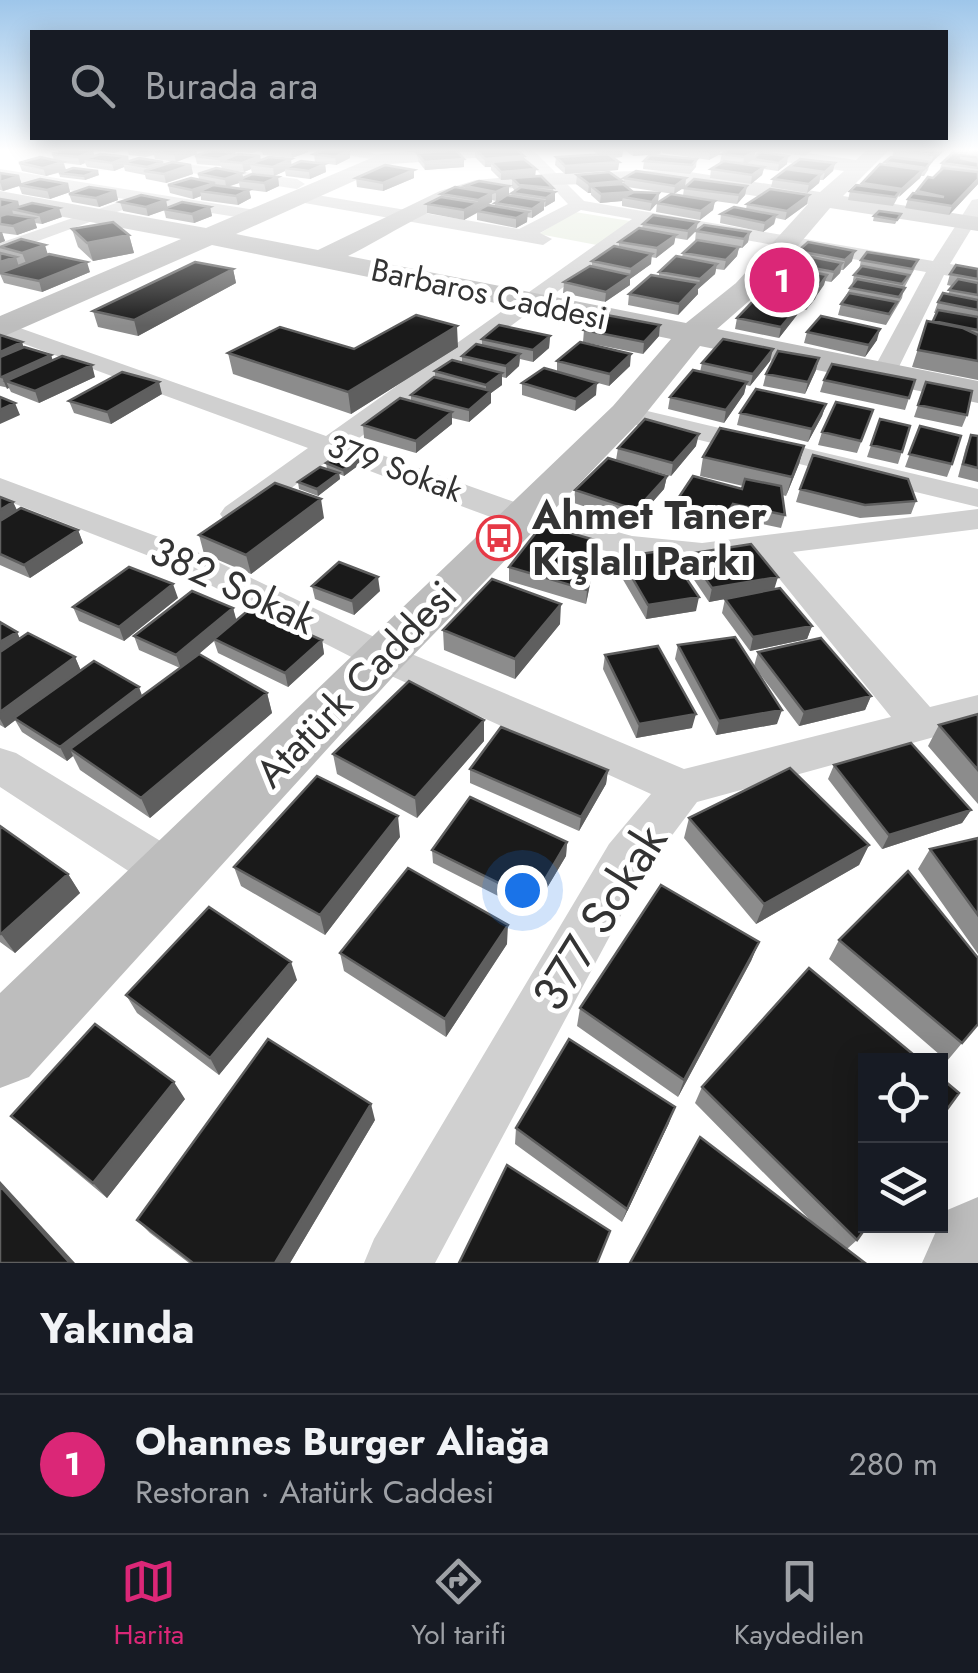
<!DOCTYPE html>
<html lang="tr">
<meta charset="utf-8">
<style>
body{margin:0;font-family:Jost,sans-serif;background:#20242c;color:#f1f3f6}
.controls{position:absolute;right:30px;bottom:30px;display:grid;overflow:hidden;border-radius:0px;box-shadow:0 5px 25px #0003}
.controls button{width:90px;height:90px;display:grid;place-items:center;padding:0;border:0;border-bottom:2px solid #363941;background:#171b24;color:#f1f3f6;font:50px sans-serif}
.you{position:absolute;left:522px;top:890px;width:35px;height:35px;margin:-25px;border:8px solid #fff;border-radius:50%;background:#1a73e8;box-shadow:0 0 0 15px #1a73e833}
.badge{display:grid;place-items:center;width:65px;height:65px;border-radius:50%;background:#db2777;color:#fff;font-size:32px;font-weight:700}
.pin{position:absolute;translate:-50% -50%;border:5px solid #fff;box-shadow:0 2px 10px #0006}
.list{margin:0;padding:0;list-style:none}
h2{display:flex;justify-content:space-between;align-items:center;height:130px;margin:0;padding:0 40px;font-size:42px}
h2 small{font-size:32px;font-weight:400;color:#9ea1a6}
.list li{display:grid;grid-template-columns:65px 1fr auto;gap:30px;align-items:center;box-sizing:border-box;height:140px;padding:0 40px;border-top:2px solid #363941}
.list b{display:block;font-size:38px;white-space:nowrap}
.list p{margin:0;font-size:32px;white-space:nowrap;color:#9ea1a6}
.list em{font-size:32px;font-style:normal;color:#9ea1a6}
.icon{flex:none;width:55px;height:55px;fill:none;stroke:currentColor;stroke-width:2;stroke-linecap:round;stroke-linejoin:round}
.map{position:relative;flex:none;width:978px;height:1263px;overflow:hidden}
.search{position:absolute;background:#171b24;box-shadow:0 5px 25px #0003;left:30px;right:30px;top:30px;height:110px;display:flex;align-items:center;gap:25px;box-sizing:border-box;padding:0 35px;border-radius:0px;color:#9ea1a6;font-size:38px}
.sheet{height:270px;background:#171b24}
nav{display:flex;justify-content:space-around;align-items:center;box-sizing:border-box;height:140px;border-top:2px solid #363941;background:#171b24;font-size:28px;color:#9ea1a6}
nav a{display:grid;justify-items:center;gap:5px}
nav .on{color:#db2777}
.map>svg:first-child{display:block}
</style>
<div class="map">
<svg width="978" height="1263" viewBox="0 0 978 1263">
<rect width="100%" height="100%" fill="#fff"/>
<path fill="#e6ecdf" d="M575,212L630,221L597,245L539,234Z"/>
<g fill="none" stroke-linecap="round" stroke-linejoin="round">
<path fill="#d0d0d0" fill-rule="evenodd" d="M311,149H352L395,158L388,162Z
M517,149H532L584,201L933,261L972,200L978,199V218L950,264L978,269V281L944,275L893,379L884,382L871,374L926,272L650,223L351,444L534,509L632,536L702,543L978,509V529L793,552L930,707L978,695V725L697,802L643,874L435,1263H364L374,1239L609,844L651,794L367,665L167,563L0,498V478L191,549L395,647L684,769L891,717L761,556C741,558 720,563 700,563C577,560 447,499 333,457L247,521H225L220,514L225,507L308,448L0,335V321L326,436L632,219L581,210L540,233L552,239L543,245L299,202L291,197L299,192L519,229L568,204Z
M143,158L297,179L305,184L297,189L138,165V159Z
M0,169L255,210L264,215L255,220L0,179Z
M122,201L136,205L0,255V243Z
M626,406L978,489V507L616,420L613,414Z
M0,748L16,753L190,859L198,874L190,889L173,896L156,889L0,787Z"/>
<path fill="#bdbdbd" fill-rule="evenodd" d="M428,149H522L512,155L392,164L236,234L318,250L440,191L476,180L556,173L677,170L820,192L844,171L738,155L728,149H780L856,160L868,149H890L843,196L978,217V231L830,208L756,295L717,329L978,381V403L700,346L639,422L400,669L29,1077L0,1088V993L613,406L671,339L212,245L0,338V316L181,239L0,205V191L206,228L381,154ZM677,184L808,204L736,283L686,323L348,256C388,236 430,207 474,195C528,180 619,185 677,184Z
M978,1197V1263H922L945,1211Z"/>
</g>
<path fill="#8c8c8c" fill-rule="evenodd" d="M89,149H127L114,153Z
M133,149L197,154L176,162L155,159L154,155L146,157L129,155L128,151Z
M228,149H308V152L292,158L263,155L261,150L252,153L228,151Z
M475,149L524,156V159L535,177L553,188L555,201L544,207V210L532,218L527,217V222L516,228L477,220V213L464,220L427,213V204L441,197V194L465,189V186L511,196L512,193L515,191L512,187V179L501,180L491,170V167H485L475,157ZM506,196L495,203V206L478,211L492,202V200L496,201Z
M591,149H661L660,154L652,155L697,159L696,167L690,174L643,169L644,161L650,155L633,156L623,149L622,157L613,158L619,162L618,170L565,174L555,165L556,157L597,154Z
M663,149H720V154L709,160L662,153Z
M756,149H814L805,156Z
M895,149H946L930,163L928,170L924,176H921L920,178L898,197L893,206L848,200L850,191L861,186L862,183L885,165L892,157Z
M952,149H978V184L949,215L905,208L908,199L917,193L939,172L942,163L949,157Z
M93,151L94,156L129,161L191,165L193,174L166,183L146,179L145,175L125,171L124,167L114,171L87,167L85,163L80,165L64,163L66,170L99,175L85,180L60,177L59,173L62,172L46,176L22,171L19,163L54,160L52,154Z
M755,151L754,157L787,164L778,171L764,169L762,175L751,184L710,178L711,169L722,162H720L722,154Z
M235,153V155L260,156L261,160L292,165L325,164L326,172L310,179L286,176L285,171L274,176L252,173L251,169L244,172L222,169L221,166L197,164L195,156Z
M417,153L464,167L425,170L418,161Z
M314,154L350,158L336,165L315,162Z
M835,163L833,171L823,180H820L819,183L807,193L771,187L773,179L789,170V167Z
M414,170V178L383,191L357,187L356,178Z
M0,173L19,176L22,185L68,184L70,192L50,199L22,194L19,186L3,191L0,190Z
M242,173L243,178L278,177L279,186L266,192L249,190L251,198L238,205L201,200V196L193,199L170,193L168,185L199,179L198,174ZM239,183L240,188L228,187Z
M577,175L624,184V178H686L685,187L674,194L627,187L633,192L659,193L658,202L650,211L622,206V201L600,203L591,195V193H588L576,184Z
M747,186L745,195L737,204L700,199L715,201L713,210L700,220L656,212L657,203L683,196L684,188Z
M116,191L118,200L99,207L72,202L69,194Z
M0,199L18,202L19,207L62,217L42,224L35,223L37,228L17,235L2,233L5,241L0,243Z
M120,202L168,207H210L212,216L194,223L166,218L164,210L148,216L123,211Z
M747,204H807L785,220L776,218L774,224L763,232L720,223L721,214L746,209Z
M901,214L895,224L873,221L874,216Z
M698,222L687,240L675,238L674,244L656,258L651,257V264L630,279V285L605,302L563,293L564,282L592,266V261L619,247V242L642,229L643,224Z
M72,229L129,235L134,253L93,261L78,247Z
M696,231L750,232L748,242L742,248H739L737,256L724,270L716,269L715,274L698,289V294L678,315L628,305L629,294L659,276V272L682,257L683,253L695,241Z
M0,247L48,254L90,272L42,292L4,283L0,274Z
M798,251L852,261L843,270H841L840,273L831,282L825,281L815,299L806,310L798,309L797,315L779,338L735,329L737,318L762,297L763,291L774,281V277L786,268L787,263L797,254Z
M861,260H918L914,270L904,288L902,298L886,325L838,315L841,304L852,285L854,275L859,270Z
M233,269L236,283L138,336L98,327L93,311Z
M978,269V380L912,367L927,321L932,322L936,313H934L938,302L948,294L952,286L947,285L950,274Z
M584,330L659,336L643,354L583,342Z
M807,332L877,340L865,357L804,343Z
M0,335L24,347L51,355L52,360L95,377L39,403L11,392L9,388L0,386Z
M550,336L549,348L533,362L520,359L519,366L506,378L502,377V385L491,393V403L469,422L452,418V424L416,453L364,438L363,425L411,401V395L435,377V371L462,362V356L482,346V339Z
M458,347L351,414L233,374L228,353Z
M557,361L630,366L609,386L587,380L596,395L575,411L522,395V383L557,372Z
M770,361L750,386L746,385L744,394L724,423L668,409L670,397L700,372L702,363Z
M816,370L805,394L763,386L766,374Z
M824,380H915L905,410L820,392Z
M926,382L967,415L962,427L914,417Z
M162,394L111,424L74,413L69,401Z
M826,404L822,416L808,442L737,425L740,413Z
M873,410L857,453L818,445L822,432Z
M880,419L910,426L898,464L867,457Z
M920,426L952,464L947,477L905,467Z
M971,435L978,436V482L958,477L966,447Z
M696,446L671,476L616,460L618,448Z
M804,446L799,464L786,496L782,495L785,515L781,528L730,517L722,530L672,516L675,503L742,489L743,486L700,476L703,457Z
M326,463L359,465L344,476L339,474L340,479L318,496L299,489L298,482L327,469Z
M667,476L664,489L634,523L574,503L575,490Z
M800,489L916,501L911,514L860,518L796,502Z
M0,497L13,502L17,510L78,530L83,543L30,578L0,565Z
M324,518L251,574L204,554L199,535Z
M596,554L586,604L509,581V567Z
M688,554L774,590L812,626L807,639L750,651L722,613L725,599L709,602L686,568Z
M620,557L696,611L646,619L618,571Z
M312,586L380,591L354,615L315,599Z
M178,598L124,641L79,621L73,607Z
M233,608L236,621L322,640L324,654L288,687L218,653L214,641L199,654L267,693L272,713L150,818L80,770L73,756L67,761L22,732L15,720L5,728L0,725V622L17,632L20,639L75,657L81,671L142,696L180,668L139,650L134,636Z
M560,624L515,679L444,650L443,630Z
M678,645L777,724L716,735L675,659Z
M758,652L871,696L865,710L799,726L754,666Z
M605,655L692,728L636,738L603,669Z
M978,714V804L928,746L939,725Z
M484,741L417,818L337,774L333,754Z
M834,765L971,810L962,823L882,849L828,779Z
M470,769L608,770L606,784L579,831L470,783Z
M689,818L869,845L859,865L756,924L684,838Z
M0,826L68,874L80,893L15,953L0,942Z
M400,837L325,935L241,886L234,867Z
M978,838V954L918,869L930,849Z
M567,842L566,856L532,913L433,863L432,850Z
M839,940L978,1024L947,1061L829,959Z
M759,942L751,961L678,1097L577,1026L580,1008Z
M507,944L446,1037L344,971L340,953Z
M297,980L219,1075L137,1013L126,995Z
M702,1087L857,1240L847,1249L816,1226L695,1103Z
M185,1099L107,1198L28,1132L11,1116Z
M375,1120L290,1263H189L150,1233L137,1220Z
M669,1123L622,1222L515,1144L516,1128Z"/>
<path fill="#5f5f5f" d="M188,149H196L197,154L176,162L174,154Z
M295,149H308V152L292,158L291,150Z
M623,149L622,157L602,158V150Z
M633,149H661L660,154L633,156Z
M716,149H720V154L709,160L710,152Z
M940,149H946L931,163L934,155Z
M350,150V158L336,165L335,157Z
M93,151L95,159H84L85,163L80,165L78,157Z
M755,151L754,159L743,166L744,157Z
M260,156L261,164H250L251,169L244,172L242,163Z
M524,156V164L491,162V167H485V159Z
M788,156L787,164L778,171L779,163Z
M128,157L130,164L123,163L124,167L114,171L112,163Z
M291,159L292,168H285V171L274,176L273,167Z
M464,159V167L425,170L424,162Z
M63,162L66,170L46,176L43,168Z
M619,162L618,170L565,174V166Z
M835,163L833,171L823,180L825,172Z
M325,164L326,172L310,179L309,171Z
M191,165L193,174L166,183L164,174Z
M764,167L762,175L751,184L752,175Z
M536,169L535,178L501,180V172Z
M414,170V178L383,191V183Z
M923,170L920,178L899,197L902,189Z
M98,171L99,175L85,180L84,176Z
M242,173L244,181L238,180L239,183L226,187L225,179Z
M821,174L819,183L807,193L809,184Z
M19,176L22,185L3,191L0,182Z
M278,177L279,186L266,192L264,183Z
M686,178L685,187L674,194L675,186Z
M978,179V184L949,215L952,206Z
M622,181V190L591,186V193H588L589,184Z
M215,183L216,191H200L201,196L193,199L192,190Z
M68,184L70,192L50,199L47,190Z
M509,186V195L496,201V192Z
M747,186L745,195L737,204L739,195Z
M249,190L251,198L238,205L236,196Z
M116,191L118,200L99,207L96,198Z
M555,192V201L545,207L546,198Z
M633,192L623,197L622,201L600,203L601,194Z
M492,193V202L478,209V200Z
M659,193L658,202L650,211L652,202Z
M809,195L807,204L785,220L787,211Z
M166,200L168,209L148,216L146,207Z
M544,201V210L532,218V209Z
M715,201L713,210L700,220L701,211Z
M18,202L21,211L12,209L13,214L0,219V208Z
M478,203V212L464,220V210Z
M210,207L212,216L194,223L192,214Z
M59,208L62,217L42,224L39,215Z
M528,212L527,222L516,228V218Z
M776,215L774,224L763,232L765,223Z
M34,218L37,228L17,235L13,226Z
M698,222L696,231L687,240L688,231Z
M0,232H2L5,241L0,243Z
M750,232L748,242L742,248L744,239Z
M129,235L134,253L93,261L87,243Z
M676,235L674,244L656,258L657,248Z
M45,245L48,255L26,263L22,253Z
M739,247L737,256L724,270L726,260Z
M855,251L852,261L843,270L845,260Z
M652,254L651,264L630,279V285L605,302L606,292L630,275L631,269Z
M16,257L19,267L0,274V262Z
M87,262L90,272L42,292L39,281Z
M842,263L840,273L831,282L834,272Z
M717,264L715,274L698,289V294L678,315L679,304L699,284L700,279Z
M233,269L236,283L138,336L134,320Z
M827,275L824,285L817,295L820,285Z
M818,288L815,299L806,310L808,300Z
M800,304L797,315L779,338L781,327Z
M660,325L659,336L643,354L644,342Z
M457,326L458,347L351,414L348,392Z
M880,329L877,340L865,357L869,345Z
M550,336L549,348L533,362V350Z
M22,342L26,354L0,365V352Z
M773,349L770,361L750,386L753,374Z
M520,354L519,366L506,378V366Z
M631,354L630,366L609,386L610,374Z
M51,355L55,367L6,381L9,388L7,389L2,377Z
M819,358L816,370L805,394L808,382Z
M92,365L95,377L39,403L35,391Z
M502,373V385L491,393V403L469,422V410L486,395V385Z
M159,382L162,394L111,424L107,412Z
M747,382L744,394L724,423L726,410Z
M597,383L596,395L575,411L576,399Z
M15,403L20,415L0,424V410Z
M826,404L822,416L808,442L812,429Z
M452,412V424L416,453V441Z
M699,434L696,446L671,476L673,463Z
M804,446L799,464L786,496L792,477Z
M359,459V465L344,476L343,470Z
M339,473L340,479L318,496L317,489Z
M667,476L664,489L634,523L636,510Z
M321,499L324,518L251,574L246,555Z
M13,502L19,515L0,526V510Z
M733,504L730,517L722,530L725,517Z
M78,530L83,543L30,578L24,565Z
M598,541L596,554L586,604L587,590Z
M378,577L380,591L354,615L352,601Z
M778,577L774,590L709,602L712,588Z
M173,584L178,598L124,641L119,627Z
M699,597L696,611L646,619L648,605Z
M561,604L560,624L515,679V659Z
M233,608L237,622L214,639V641L181,669L176,655Z
M812,626L807,639L750,651L753,637Z
M17,632L23,646L0,661V642Z
M322,640L324,654L288,687L285,673Z
M75,657L81,671L5,728L0,719V712Z
M139,687L144,701L70,749L73,756L67,761L60,747Z
M267,693L272,713L150,818L141,798Z
M871,696L865,710L799,726L804,712Z
M782,710L777,724L716,735L719,721Z
M696,714L692,728L636,738L639,724Z
M484,720V741L417,818L415,798Z
M608,770L606,784L579,831L581,817Z
M971,810L962,823L882,849L889,835Z
M398,816L400,837L325,935L320,915Z
M567,842L566,856L532,913L533,900Z
M869,845L859,865L756,924L764,904Z
M68,874L80,893L15,953L1,934Z
M508,925L507,944L446,1037L445,1019Z
M759,942L751,961L678,1097L684,1080Z
M291,962L297,980L219,1075L210,1058Z
M174,1082L185,1099L107,1198L93,1183Z
M371,1104L375,1120L290,1263H275Z
M675,1107L669,1123L622,1222L627,1209Z
M0,1181L75,1263H68L0,1186Z"/>
<path fill="#1a1a1a" stroke="#5f5f5f" stroke-width="2.5" d="M66,149H72L93,151L78,157L52,154Z
M133,149H158L145,153L128,151Z
M158,149H188L174,154L153,151Z
M325,149H344L350,150L335,157L314,154Z
M475,149H516L524,156L485,159Z
M688,149H716L710,152Z
M730,149H742L755,151L744,157L722,154Z
M895,149H940L934,155L894,150Z
M954,149H978V152Z
M213,150L235,153L218,159L195,156Z
M456,150L464,159L424,162L417,153Z
M761,152L788,156L779,163L752,159Z
M954,152L978,155V160L960,158L978,162V168L942,163Z
M101,154L128,157L112,163L84,159Z
M238,154L260,156L242,163L220,161Z
M608,154L619,162L565,166L556,157Z
M650,155L697,159L692,165L644,161Z
M40,157L63,162L43,168L19,163Z
M269,157L291,159L273,167L250,164Z
M891,157L931,162L926,168L885,162Z
M139,158L163,162L147,167L123,163Z
M524,159L536,169L501,172L491,162Z
M800,159L835,163L825,172L789,167Z
M301,161L325,164L309,171L285,168Z
M724,161L764,167L752,175L711,169Z
M172,162L191,165L164,174L144,171Z
M880,164L923,170L902,189L862,183Z
M385,165L414,170L383,183L356,178Z
M73,168L98,171L84,176L59,173Z
M216,168L242,173L225,179L198,174Z
M943,168L978,172V179L952,206L908,199L913,193L944,197L917,191L928,177L933,178Z
M786,169L821,174L809,184L773,179Z
M636,171L686,178L675,186L624,178Z
M609,172L622,181L589,184L577,175Z
M0,173L19,176L0,182Z
M252,174L278,177L264,183L238,180Z
M541,176L553,188L519,185L512,178Z
M191,178L215,183L192,190L168,185Z
M40,179L68,184L47,190L19,185Z
M694,179L747,186L739,195L684,188Z
M479,181L509,186L496,192L465,186Z
M623,184L633,192L601,194L591,186Z
M213,185L249,190L236,196L200,191Z
M856,185L900,191L895,197L850,191Z
M89,187L116,191L96,198L69,194Z
M455,187L492,193L478,200L441,194Z
M521,187L555,192L546,198L512,193Z
M770,189L809,195L787,211L747,204Z
M634,192L659,193L652,202L623,197Z
M671,194L715,201L701,211L657,203Z
M141,195L166,200L146,207L120,202Z
M507,195L544,201L532,209L495,203Z
M441,197L478,203L464,210L427,204Z
M0,199L18,202L0,208Z
M182,202L210,207L192,214L164,209Z
M32,203L59,208L39,215L12,209Z
M488,205L528,212L516,218L477,211Z
M734,207L776,215L765,223L721,214Z
M879,211L901,214L897,220L874,216Z
M7,214L34,218L13,226L0,224V216Z
M653,215L698,222L688,231L643,224Z
M113,222L129,235L87,243L72,229Z
M704,225L750,232L744,239L696,231Z
M639,228L676,235L657,248L619,242Z
M21,239L45,245L22,253L0,247Z
M697,240L739,247L726,260L683,253Z
M808,242L855,251L845,260L798,251Z
M614,246L652,254L631,269L592,261Z
M867,252L918,260L912,269L861,260Z
M0,253L16,257L0,262Z
M49,254L87,262L39,281L0,273Z
M796,254L842,263L834,272L787,263Z
M676,256L717,264L700,279L659,272Z
M195,262L233,269L134,320L93,311Z
M956,265L978,269V279L950,274Z
M590,266L631,275L606,292L564,282Z
M862,266L909,275L902,284L854,275Z
M783,267L827,275L820,285L774,277Z
M651,275L699,283L679,304L629,294Z
M857,279L905,288L899,297L850,288Z
M958,279L978,283V295L949,290Z
M774,280L818,288L808,300L763,291Z
M849,293L897,302L889,314L841,304Z
M943,293L978,300V310L938,302Z
M758,296L800,304L781,327L737,318Z
M938,310L978,317V330L933,321Z
M601,314L660,325L644,342L584,330Z
M416,315L457,326L348,392L228,353L280,327L354,349Z
M821,316L880,329L869,345L807,332Z
M927,321L963,328L978,335V361L918,350Z
M499,325L550,336L533,350L482,339Z
M0,335L22,342L0,352Z
M723,339L773,349L753,374L702,363Z
M580,342L631,354L610,374L557,361Z
M476,344L520,354L506,366L462,356Z
M24,347L51,355L2,377L0,376V357Z
M778,351L819,358L808,382L766,374Z
M62,356L92,365L35,391L6,381Z
M452,360L502,373L486,385L435,371Z
M832,364L915,380L909,398L824,380Z
M544,368L597,383L576,399L522,383Z
M693,370L747,382L726,410L670,397Z
M122,372L159,382L107,412L69,401Z
M434,377L491,391L469,410L411,395Z
M926,382L972,391L967,415L918,405Z
M756,389L826,404L812,429L740,413Z
M0,397L15,403L0,410Z
M400,398L452,412L416,441L363,425Z
M836,402L873,410L861,441L822,432Z
M645,419L699,434L673,463L618,448Z
M880,419L910,426L902,452L871,445Z
M920,426L961,436L952,464L909,454Z
M720,428L804,446L792,477L703,457Z
M971,435L978,436V468L963,464Z
M342,453L359,459L343,470L326,463Z
M813,455L908,479L916,501L865,505L800,489Z
M608,458L667,476L636,510L575,490Z
M320,467L339,473L317,489L298,482Z
M693,476L742,489L745,479L781,486L785,515L733,504L725,517L675,503Z
M275,483L321,499L246,555L199,535Z
M0,497L13,502L0,510Z
M21,508L78,530L24,565L0,554V521Z
M542,525L598,541L587,590L509,567Z
M751,544L778,577L712,588L688,554Z
M667,550L699,597L648,605L620,557Z
M339,562L378,577L352,601L312,586Z
M129,567L173,584L119,627L73,607Z
M492,579L561,604L515,659L443,630Z
M780,588L812,626L753,637L725,599Z
M192,591L233,608L176,655L134,636Z
M251,608L322,640L285,673L214,639Z
M0,622L17,632L0,642Z
M28,633L75,657L0,712V652Z
M735,637L782,710L719,721L678,645Z
M821,638L871,696L804,712L758,652Z
M658,646L696,714L639,724L605,655Z
M199,654L267,693L141,798L70,749Z
M94,661L139,687L60,747L14,718Z
M409,681L484,720L415,798L333,754Z
M978,714V770L939,725Z
M501,727L608,770L581,817L470,769Z
M911,743L971,810L889,835L834,765Z
M790,768L869,845L764,904L689,818Z
M317,776L398,816L320,915L234,867Z
M470,797L567,842L533,900L432,850Z
M0,826L68,874L1,934H0Z
M978,838V915L930,849Z
M408,868L508,925L445,1019L340,953Z
M908,871L978,958V1024L962,1043L839,940Z
M661,885L759,942L684,1080L580,1008Z
M209,907L291,962L210,1058L126,995Z
M809,968L920,1060H866V1226H867L857,1240L702,1087Z
M95,1024L174,1082L93,1183L11,1116Z
M268,1039L371,1104L275,1263H193L137,1220Z
M569,1039L675,1107L627,1209L516,1128Z
M940,1077L959,1093L940,1119Z
M700,1137L865,1263H630Z
M507,1165L610,1231L597,1263H459Z
M0,1186L69,1262L68,1263H0Z"/>
<linearGradient id="sky" x2="0" y2="1"><stop stop-color="#9ec6ea"/><stop offset="0.46" stop-color="#fff"/><stop offset="1" stop-color="#fff" stop-opacity="0"/></linearGradient>
<rect width="978" height="326" fill="url(#sky)"/>
<defs>
<symbol id="bus-ring" viewBox="-11 -11 22 22"><circle r="9.5" fill="#fff" stroke="#e63946" stroke-width="1.5"/><path d="M-5-6H5V4H4V6H2V4H-2V6H-4V4H-5ZM-3.5-4V0h7V-4ZM-3.5 1.2v1.5H-2V1.2ZM2 1.2v1.5H3.5V1.2Z" fill="#e63946"/></symbol>
</defs>
<g fill-rule="evenodd">
<use href="#bus-ring" x="474" y="513" width="50" height="50"/>
</g>
<g text-anchor="middle" stroke-width="10" stroke-linejoin="round" paint-order="stroke">
<g font-size="32" fill="#333" stroke="#fff">
<text transform="translate(489 294) rotate(12)" y="11">Barbaros Caddesi</text>
<text transform="translate(395 468) rotate(20)" y="11">379 Sokak</text>
</g>
<g font-size="40" font-weight="bold" fill="#333" stroke="#fff" text-anchor="start">
<text x="532" y="529">Ahmet Taner<tspan x="532" dy="46">Kışlalı Parkı</tspan></text>
</g>
<g font-size="40" fill="#333" stroke="#fff">
<text transform="translate(233 585) rotate(25)" y="14">382 Sokak</text>
<text transform="translate(356 684) rotate(-46)" y="14">Atatürk Caddesi</text>
</g>
<g font-size="48" fill="#333" stroke="#fff">
<text transform="translate(599 917) rotate(-58)" y="17">377 Sokak</text>
</g>
</g>
</svg>
<div class="controls">
<button><svg class="icon" aria-label="locate" viewBox="0 0 24 24"><circle cx="12" cy="12" r="6"/><path d="M12 2v4M12 18v4M2 12h4M18 12h4"/></svg></button>
<button><svg class="icon" aria-label="layers" viewBox="0 0 24 24"><path d="M12 4l9 5-9 5-9-5zM3 14l9 5 9-5"/></svg></button>
</div>
<div class="you"></div>
<div class="pin badge" style="left:782px;top:280px">1</div>
<div class="search"><svg class="icon" aria-label="search" viewBox="0 0 24 24"><circle cx="10" cy="10" r="6"/><path d="M15 15l6 6"/></svg>Burada ara</div>
</div>
<section class="sheet">
<h2>Yakında<small></small></h2>
<ul class="list">
<li><span class="badge">1</span><div><b>Ohannes Burger Aliağa</b><p>Restoran · Atatürk Caddesi</p></div><em>280 m</em></li>
</ul>
</section>
<nav>
<a class="on"><svg class="icon" aria-label="map" viewBox="0 0 24 24"><path d="M3 6l6-2 6 2 6-2v14l-6 2-6-2-6 2zM9 4v14M15 6v14"/></svg>Harita</a>
<a><svg class="icon" aria-label="directions" viewBox="0 0 24 24"><path d="M12 3l9 9-9 9-9-9zM9 14v-3h6M13 9l2 2-2 2"/></svg>Yol tarifi</a>
<a><svg class="icon" aria-label="saved" viewBox="0 0 24 24"><path d="M7 4h10v16l-5-4-5 4z"/></svg>Kaydedilen</a>
</nav>
